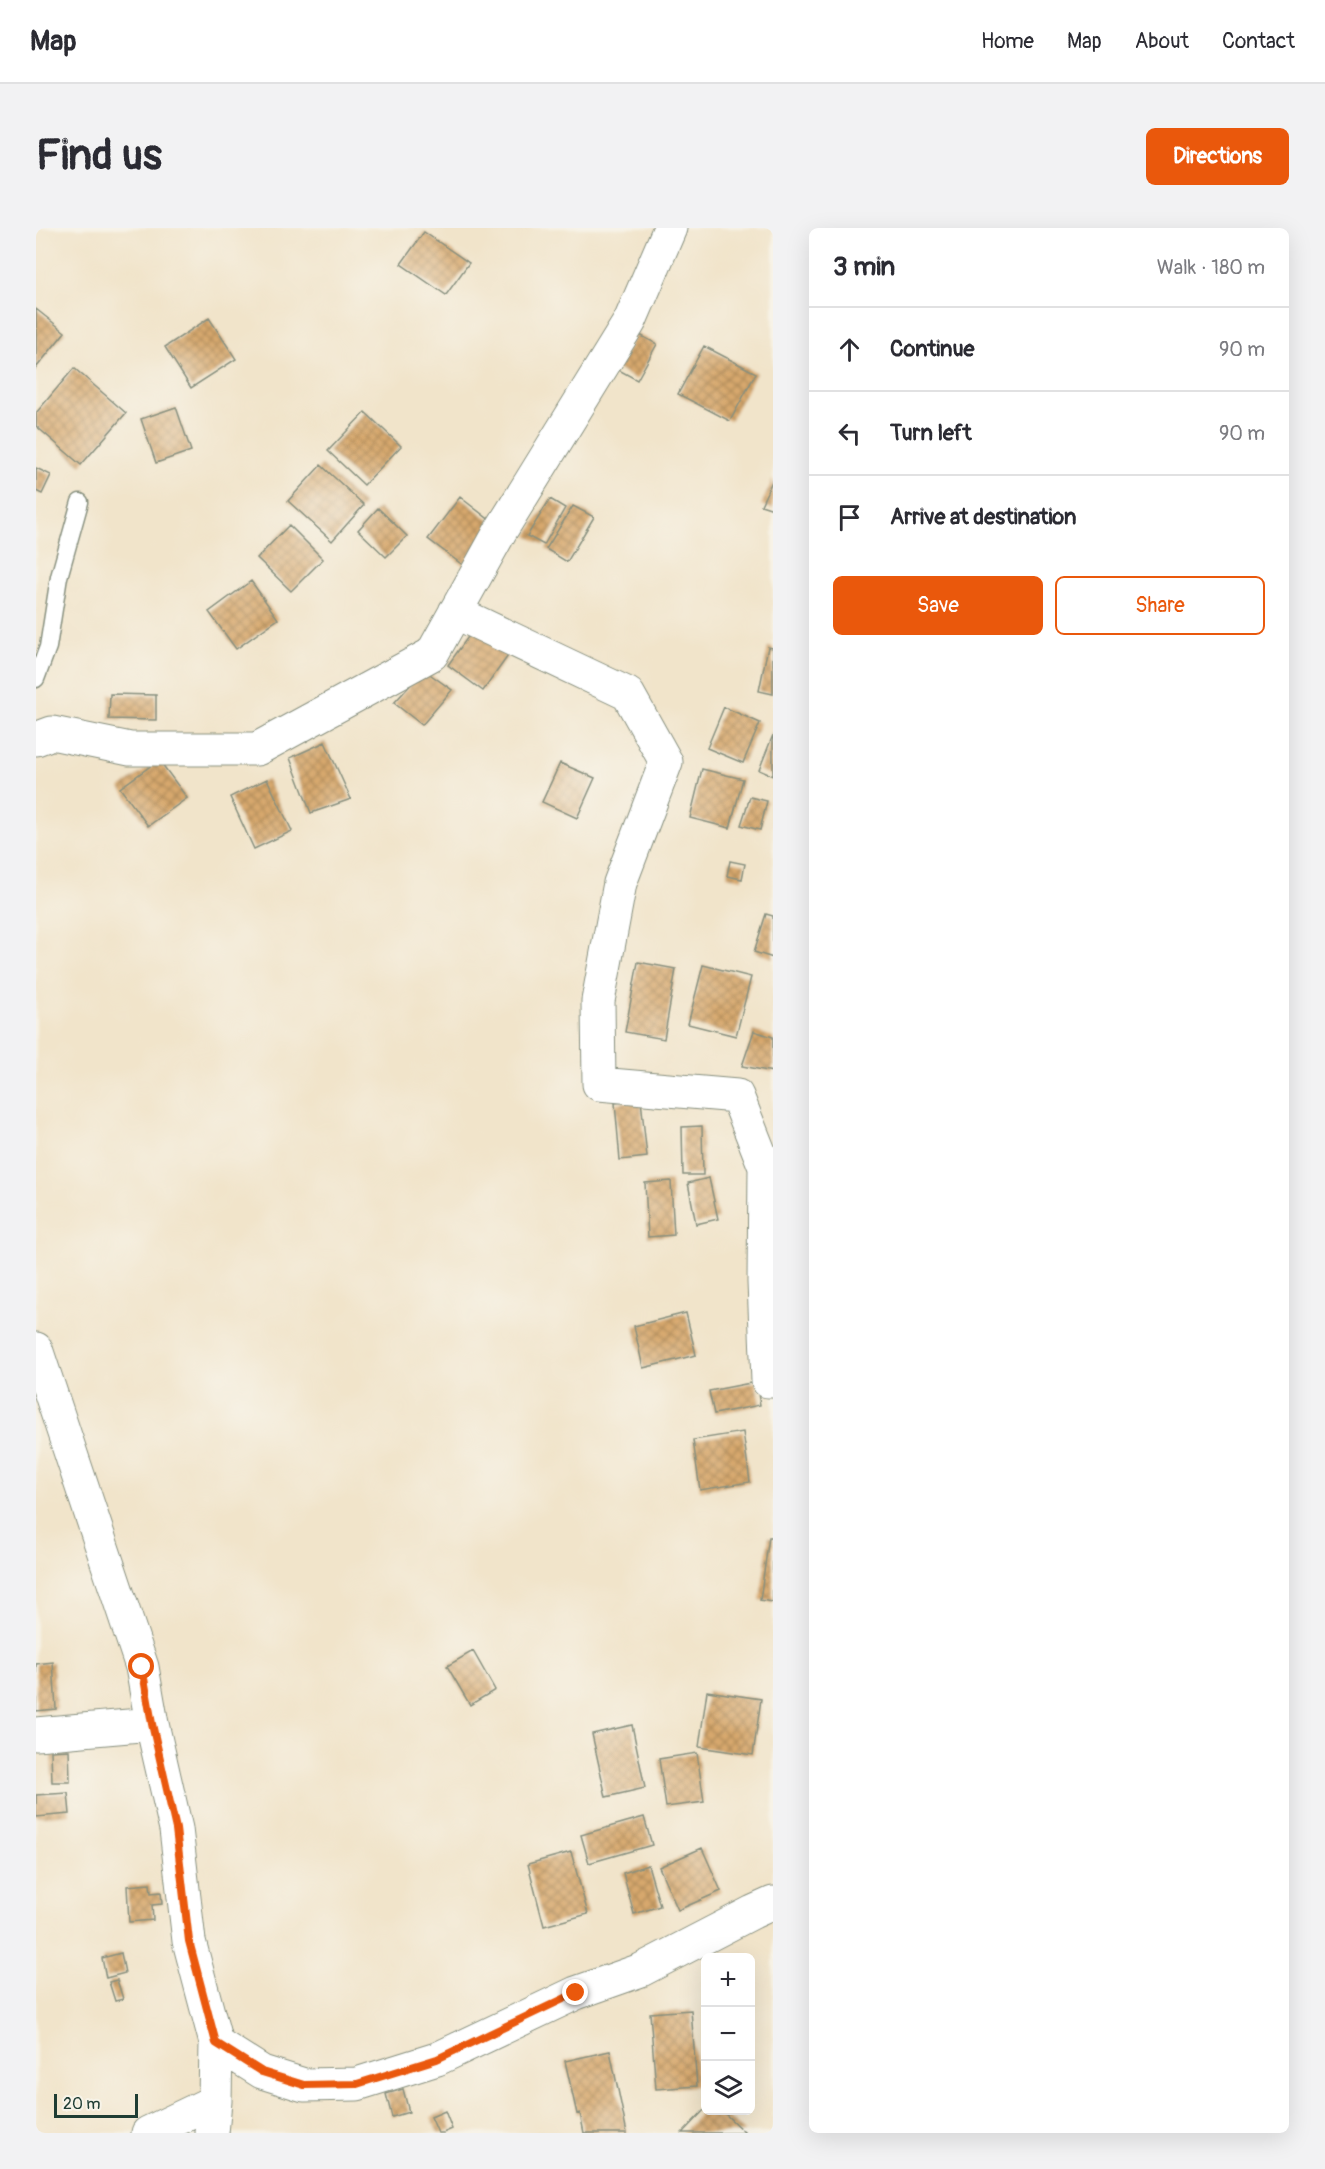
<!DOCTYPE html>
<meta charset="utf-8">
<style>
body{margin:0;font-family:Pangolin,sans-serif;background:#f2f2f3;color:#2b2b33}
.controls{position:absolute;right:18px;bottom:18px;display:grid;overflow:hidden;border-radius:9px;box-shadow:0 6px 24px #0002}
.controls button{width:54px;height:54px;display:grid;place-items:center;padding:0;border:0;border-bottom:2px solid #e1e1e2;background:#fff;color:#2b2b33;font:30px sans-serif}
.scale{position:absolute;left:18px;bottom:15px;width:84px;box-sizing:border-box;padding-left:6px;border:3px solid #1f3d34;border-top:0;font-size:16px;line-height:21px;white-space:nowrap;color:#1f3d34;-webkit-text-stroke:4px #f7f3e8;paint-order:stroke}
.stop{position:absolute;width:18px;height:18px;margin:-14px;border:4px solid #ea580c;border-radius:50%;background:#fff}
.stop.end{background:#ea580c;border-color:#fff;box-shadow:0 2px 6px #0008}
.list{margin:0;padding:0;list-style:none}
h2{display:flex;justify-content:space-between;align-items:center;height:78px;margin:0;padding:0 24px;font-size:26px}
h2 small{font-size:20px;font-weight:400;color:#7c7c81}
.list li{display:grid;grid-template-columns:39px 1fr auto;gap:18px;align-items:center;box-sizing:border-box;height:84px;padding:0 24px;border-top:2px solid #e1e1e2}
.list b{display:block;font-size:22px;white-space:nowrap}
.list em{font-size:20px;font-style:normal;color:#7c7c81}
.actions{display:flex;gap:12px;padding:18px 24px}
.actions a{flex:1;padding:14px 0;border:2px solid #ea580c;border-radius:9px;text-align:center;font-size:21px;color:#ea580c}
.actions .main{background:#ea580c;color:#fff}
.icon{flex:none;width:33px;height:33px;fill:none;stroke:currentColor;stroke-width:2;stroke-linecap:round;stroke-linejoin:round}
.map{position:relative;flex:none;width:737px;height:1905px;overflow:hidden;border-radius:9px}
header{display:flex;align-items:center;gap:36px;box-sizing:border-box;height:84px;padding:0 30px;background:#fff;border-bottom:2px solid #e1e1e2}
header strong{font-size:28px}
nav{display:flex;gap:33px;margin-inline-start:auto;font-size:21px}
.intro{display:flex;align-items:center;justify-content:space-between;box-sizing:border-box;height:144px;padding:0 36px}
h1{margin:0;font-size:42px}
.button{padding:15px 27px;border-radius:9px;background:#ea580c;color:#fff;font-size:21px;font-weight:700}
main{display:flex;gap:36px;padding:0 36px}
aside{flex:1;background:#fff;border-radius:9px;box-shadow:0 6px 24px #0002}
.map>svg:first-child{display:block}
</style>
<header>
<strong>Map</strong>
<nav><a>Home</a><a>Map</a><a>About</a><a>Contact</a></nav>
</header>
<div class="intro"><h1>Find us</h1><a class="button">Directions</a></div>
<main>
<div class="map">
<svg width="737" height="1905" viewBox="0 0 737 1905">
<defs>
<pattern id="building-cross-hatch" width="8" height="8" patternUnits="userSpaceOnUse" patternTransform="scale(1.5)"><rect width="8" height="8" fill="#d7a86d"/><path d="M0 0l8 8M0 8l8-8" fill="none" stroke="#ae8a5a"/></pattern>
</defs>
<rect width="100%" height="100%" fill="#f7f3e8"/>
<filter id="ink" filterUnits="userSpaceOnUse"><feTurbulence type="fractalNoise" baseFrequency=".0167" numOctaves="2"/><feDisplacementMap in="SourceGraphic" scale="12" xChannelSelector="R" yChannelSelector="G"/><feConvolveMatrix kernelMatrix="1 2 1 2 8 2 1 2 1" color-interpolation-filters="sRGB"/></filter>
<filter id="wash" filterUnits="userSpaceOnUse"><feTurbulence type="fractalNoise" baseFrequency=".008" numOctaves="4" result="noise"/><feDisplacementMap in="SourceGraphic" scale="24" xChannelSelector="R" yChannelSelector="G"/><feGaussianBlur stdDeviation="1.35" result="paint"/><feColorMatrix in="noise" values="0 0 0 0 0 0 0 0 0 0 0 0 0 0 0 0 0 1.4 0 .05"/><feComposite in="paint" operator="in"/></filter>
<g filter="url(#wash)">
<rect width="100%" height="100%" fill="#f1e4ca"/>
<g id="blocks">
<path fill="url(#building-cross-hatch)" d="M388,4L433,35L410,67L365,36Z
M0,81L29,104L0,140Z
M173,90L200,131L155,160L129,119Z
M600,105L621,116L601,152L581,141Z
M668,118L720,145L694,193L642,166Z
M38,140L90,185L45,237L0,198V185Z
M140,179L155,223L120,235L105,191Z
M329,184L365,218L328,257L292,223Z
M285,237L328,277L296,313L252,273Z
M0,240L15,247L6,266L0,263Z
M737,251V281L725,277Z
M424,269L460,297L428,338L392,311Z
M514,271L529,280L508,317L491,308Z
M537,278L558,289L531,334L510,321Z
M342,280L371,308L350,329L322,302Z
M253,297L287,331L255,363L221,330Z
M215,353L242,391L200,421L173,384Z
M439,399L474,425L447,463L412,437Z
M732,419L737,420V466L723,463Z
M388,442L416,462L386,497L358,475Z
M74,466L120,467V492L73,491Z
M688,479L724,495L707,535L671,520Z
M737,507V548L723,542Z
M289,514L315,571L275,585L254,530Z
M123,532L151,570L112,598L84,560Z
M524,535L559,550L541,590L506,574Z
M666,541L707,551L694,600L654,590Z
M231,551L256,603L218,621L194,569Z
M714,569L731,573L724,602L705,597Z
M694,633L709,636L706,651L691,648Z
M730,686L737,688V730L718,724Z
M602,734L640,741L628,811L589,804Z
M667,737L715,749L700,808L652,796Z
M718,803L737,809V844L706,838Z
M605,872L611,929L584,932L579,875Z
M666,898L667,947H647L646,899Z
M673,950L682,991L660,996L652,955Z
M635,953L638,1007L612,1009L609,955Z
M650,1085L660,1127L607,1140L598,1098Z
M720,1154L724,1177L678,1186L673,1163Z
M707,1204L714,1254L664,1262L657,1212Z
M733,1309H737V1374L724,1372Z
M437,1423L459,1462L434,1477L411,1438Z
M17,1434L20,1481L0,1483V1436Z
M671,1463L725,1471L717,1527L663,1519Z
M596,1497L609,1560L570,1569L556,1506Z
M33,1522L34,1554H16L15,1523Z
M661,1525L668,1574L630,1579L623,1531Z
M32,1565L34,1586L0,1589V1567Z
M608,1589L616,1617L553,1635L545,1607Z
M666,1620L685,1663L642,1682L623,1639Z
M535,1624L552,1686L508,1698L492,1636Z
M612,1637L624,1678L598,1686L587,1645Z
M114,1656L115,1665L125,1664L126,1676L116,1677L117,1692L93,1694L91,1658Z
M85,1725L89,1745L70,1750L66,1730Z
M81,1752L87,1771L79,1773L73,1754Z
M655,1782L661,1858L620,1861L614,1785Z
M574,1823L591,1905H548L544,1885L541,1886L529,1833Z
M367,1861L373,1884L356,1889L350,1866Z
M670,1880V1882H685L709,1905H646Z
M409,1883L416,1901L407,1905H402L395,1889Z"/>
</g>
</g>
<g filter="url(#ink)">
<use href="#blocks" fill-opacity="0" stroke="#88907f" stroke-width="1.5"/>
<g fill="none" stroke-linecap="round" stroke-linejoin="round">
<defs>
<path id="service" d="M0,451L12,419L23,349L44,274"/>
<path id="minor" d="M419,384L592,466L630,534L584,655L562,773L563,856L701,868L729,939L728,1054L732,1153H737
M0,511L16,505L94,521H221L396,426L465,302L594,93L634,0
M0,1121L106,1439L116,1496L140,1601L153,1713L180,1815L226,1844L268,1857L321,1856L401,1831L540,1765L605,1742L717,1684L737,1675
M0,1506L116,1496
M112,1905L179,1873
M176,1905L179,1873L180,1815"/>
</defs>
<use href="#service" stroke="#88907f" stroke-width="19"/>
<use href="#minor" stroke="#88907f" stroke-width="35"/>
<use href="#service" stroke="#fff" stroke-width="16"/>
<use href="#minor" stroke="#fff" stroke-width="33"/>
</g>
</g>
<g fill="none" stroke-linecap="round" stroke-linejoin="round" filter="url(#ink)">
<path stroke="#ea580c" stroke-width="8" d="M106,1439L116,1496L140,1601L153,1713L180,1815L226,1844L268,1857L321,1856L401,1831L540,1765"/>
</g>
</svg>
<div class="controls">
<button>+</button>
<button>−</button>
<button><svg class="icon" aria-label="layers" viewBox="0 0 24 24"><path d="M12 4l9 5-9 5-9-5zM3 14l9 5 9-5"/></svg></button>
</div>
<div class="scale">20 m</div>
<div class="stop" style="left:106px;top:1439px"></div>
<div class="stop end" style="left:540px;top:1765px"></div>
</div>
<aside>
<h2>3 min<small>Walk · 180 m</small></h2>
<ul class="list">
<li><svg class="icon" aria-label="ahead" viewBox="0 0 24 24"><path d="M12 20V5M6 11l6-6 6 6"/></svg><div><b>Continue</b></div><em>90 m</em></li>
<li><svg class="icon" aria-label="left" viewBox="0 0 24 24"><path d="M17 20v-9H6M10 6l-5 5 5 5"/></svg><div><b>Turn left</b></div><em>90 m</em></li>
<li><svg class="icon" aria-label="arrive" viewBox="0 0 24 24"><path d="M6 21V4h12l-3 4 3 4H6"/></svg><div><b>Arrive at destination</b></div></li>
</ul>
<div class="actions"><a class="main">Save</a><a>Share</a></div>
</aside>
</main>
